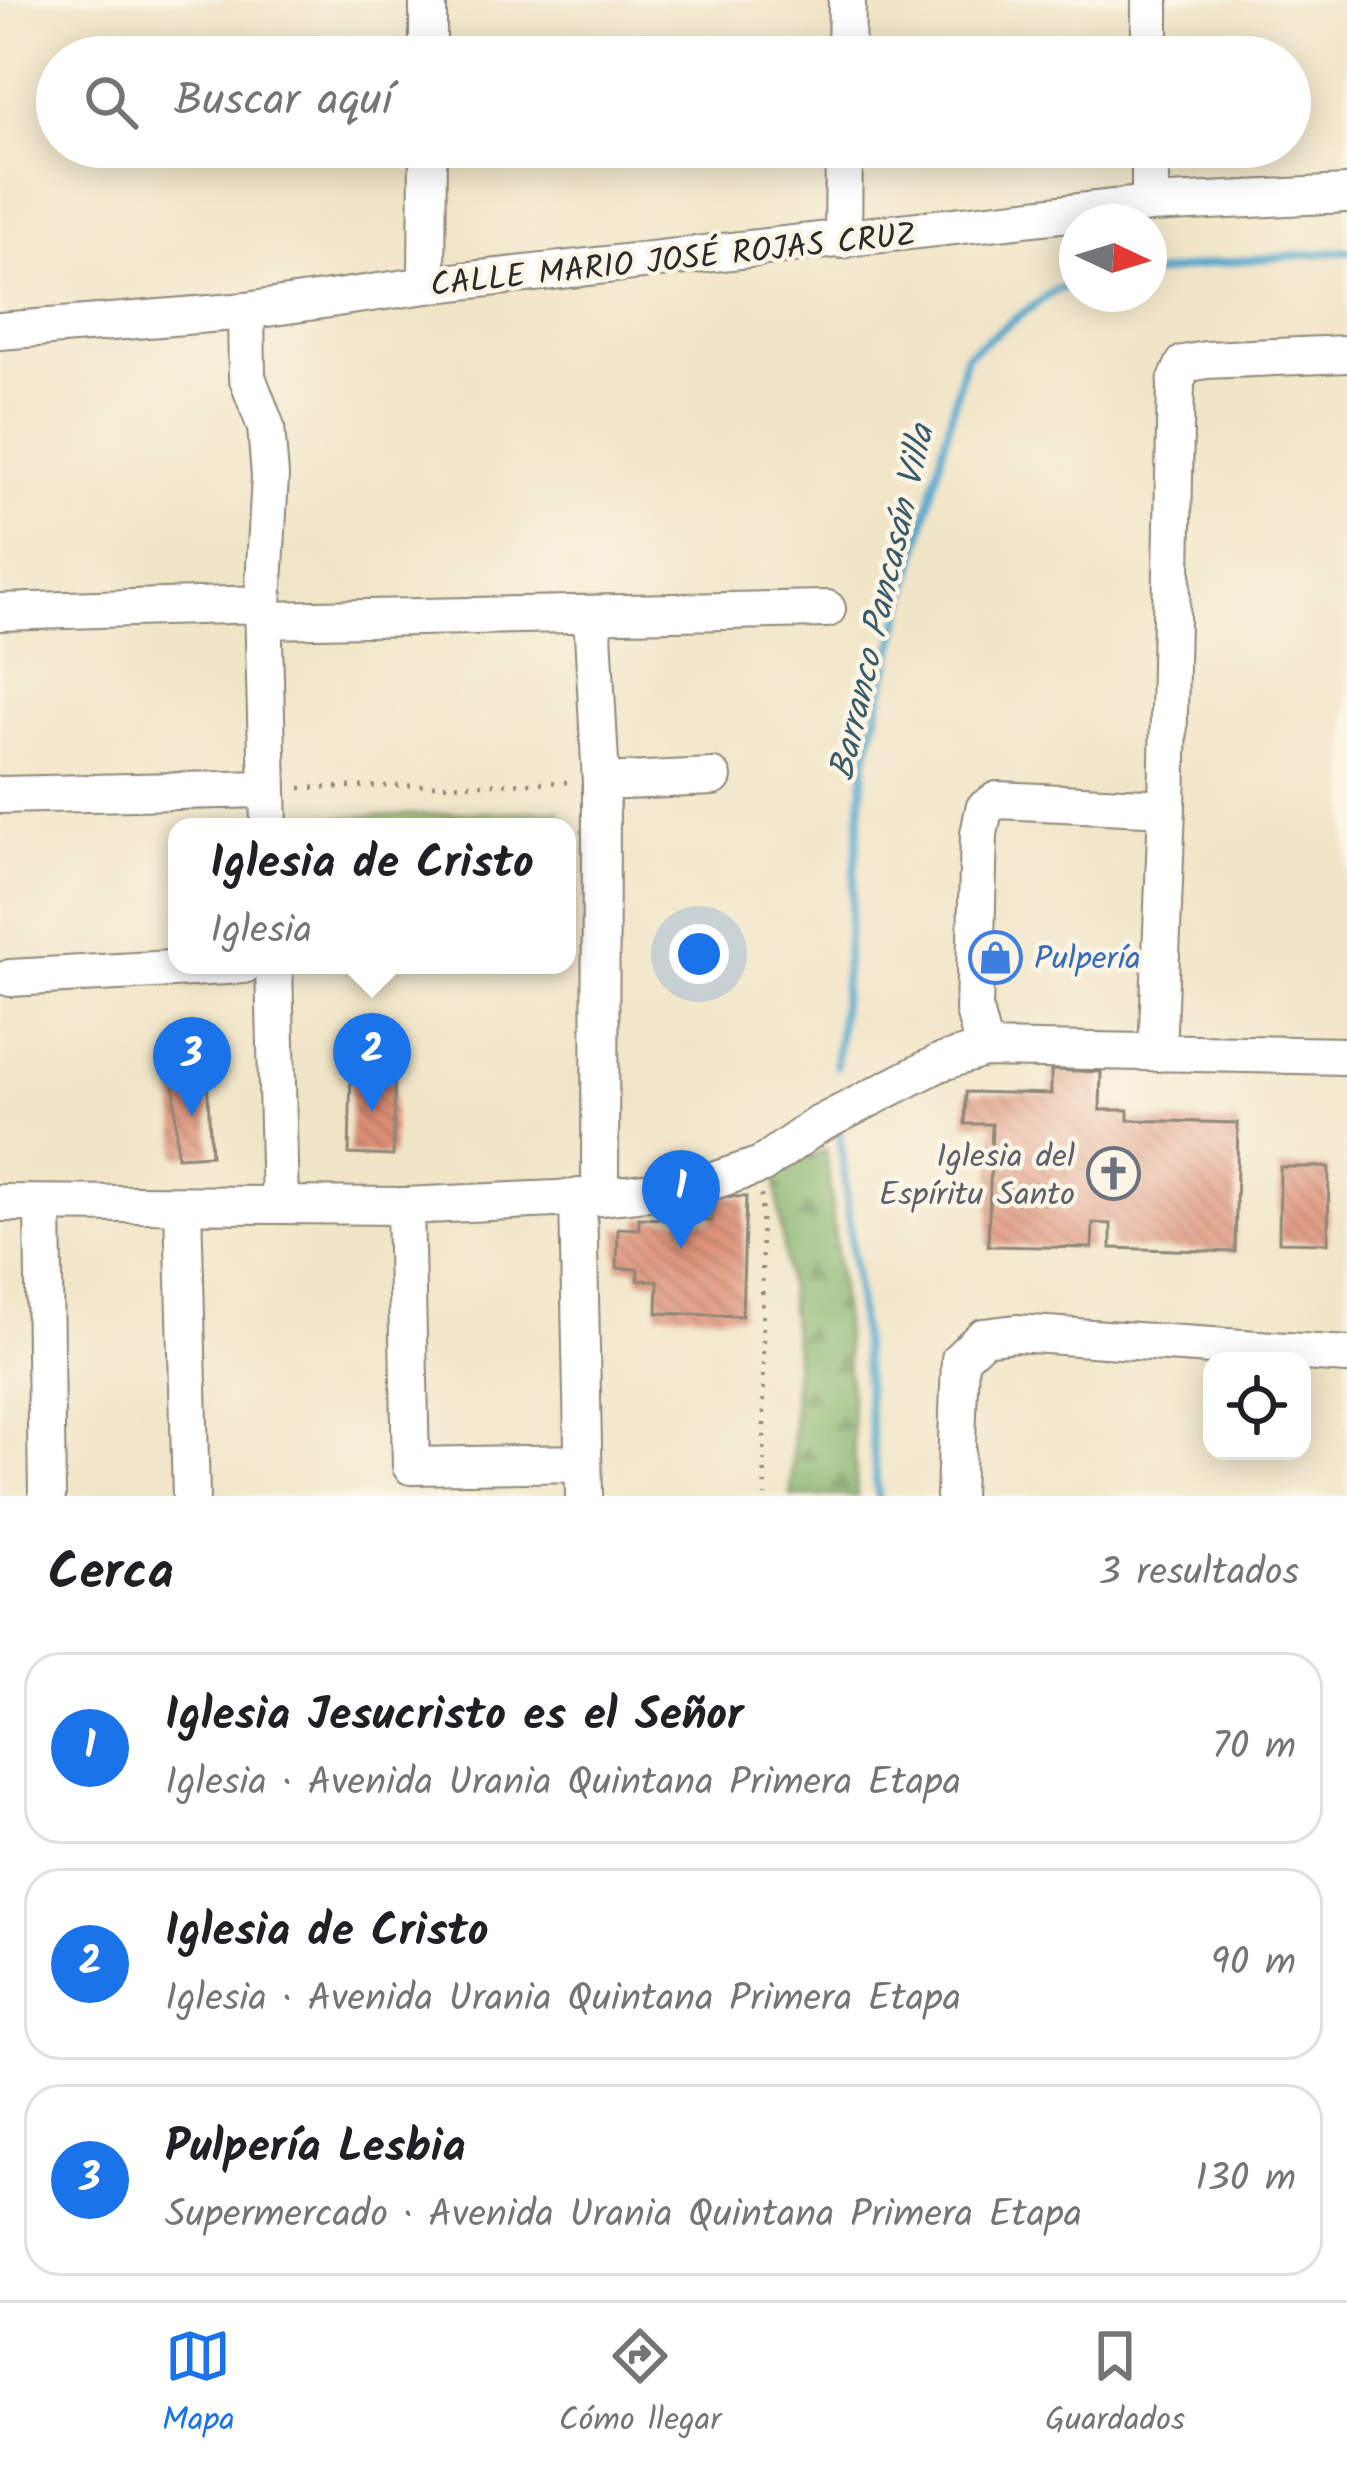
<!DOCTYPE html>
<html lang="es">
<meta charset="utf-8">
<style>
body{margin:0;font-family:Kalam,sans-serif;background:#f2f2f2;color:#202124}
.controls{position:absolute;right:36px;bottom:36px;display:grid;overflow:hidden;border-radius:24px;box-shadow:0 6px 30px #0003}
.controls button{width:108px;height:108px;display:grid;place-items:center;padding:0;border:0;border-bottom:3px solid #e0e0e0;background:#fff;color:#202124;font:60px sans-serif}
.compass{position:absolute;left:1059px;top:204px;width:108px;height:108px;border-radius:50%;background:#fff;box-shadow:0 6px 30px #0003;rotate:94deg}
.you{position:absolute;left:699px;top:954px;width:42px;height:42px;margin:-30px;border:9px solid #fff;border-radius:50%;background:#1a73e8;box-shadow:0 0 0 18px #1a73e833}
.badge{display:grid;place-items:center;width:78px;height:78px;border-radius:50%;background:#1a73e8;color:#fff;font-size:39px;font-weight:700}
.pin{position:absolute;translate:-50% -99px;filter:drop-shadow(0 3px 6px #0008)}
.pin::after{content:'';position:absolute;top:63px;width:42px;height:36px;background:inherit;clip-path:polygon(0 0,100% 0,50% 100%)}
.popup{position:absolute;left:168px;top:818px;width:408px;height:156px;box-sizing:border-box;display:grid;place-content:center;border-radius:24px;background:#fff;filter:drop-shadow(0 3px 9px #0005);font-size:39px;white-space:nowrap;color:#757577}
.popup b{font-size:45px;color:#202124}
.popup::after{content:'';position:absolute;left:50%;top:100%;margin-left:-24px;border:24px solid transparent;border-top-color:#fff}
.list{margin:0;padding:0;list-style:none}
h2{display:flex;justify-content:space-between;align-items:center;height:156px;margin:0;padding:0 48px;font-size:51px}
h2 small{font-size:39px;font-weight:400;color:#757577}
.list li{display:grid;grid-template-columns:78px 1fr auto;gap:36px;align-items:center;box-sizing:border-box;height:192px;margin:0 24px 24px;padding:0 24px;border:3px solid #e0e0e0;border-radius:36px}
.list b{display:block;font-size:45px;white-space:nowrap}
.list p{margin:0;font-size:39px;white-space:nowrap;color:#757577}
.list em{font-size:39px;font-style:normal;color:#757577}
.icon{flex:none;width:66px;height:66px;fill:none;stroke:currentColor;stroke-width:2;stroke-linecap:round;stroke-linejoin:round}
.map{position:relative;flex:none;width:1347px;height:1496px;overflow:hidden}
.search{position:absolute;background:#fff;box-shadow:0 6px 30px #0003;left:36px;right:36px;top:36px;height:132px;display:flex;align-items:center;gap:30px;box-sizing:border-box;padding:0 42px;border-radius:66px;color:#757577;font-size:45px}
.sheet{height:804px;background:#fff}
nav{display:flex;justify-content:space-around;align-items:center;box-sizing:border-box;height:168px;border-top:3px solid #e0e0e0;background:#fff;font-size:33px;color:#757577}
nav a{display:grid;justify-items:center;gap:6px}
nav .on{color:#1a73e8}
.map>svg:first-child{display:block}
</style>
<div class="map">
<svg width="1347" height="1496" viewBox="0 0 1347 1496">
<defs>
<pattern id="grass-dots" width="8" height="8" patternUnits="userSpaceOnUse" patternTransform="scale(3)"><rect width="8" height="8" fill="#aad480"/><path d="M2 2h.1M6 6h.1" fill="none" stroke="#92b66f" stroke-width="1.8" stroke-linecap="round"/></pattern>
<pattern id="forest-firs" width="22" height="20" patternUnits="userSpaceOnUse" patternTransform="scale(3)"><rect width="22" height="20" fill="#87b66e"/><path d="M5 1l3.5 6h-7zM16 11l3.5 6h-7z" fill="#6f945b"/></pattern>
<pattern id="building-back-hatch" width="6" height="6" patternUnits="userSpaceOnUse" patternTransform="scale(3)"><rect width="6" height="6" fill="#dd8f76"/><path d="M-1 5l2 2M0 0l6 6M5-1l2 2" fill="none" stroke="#b37561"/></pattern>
</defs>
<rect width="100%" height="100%" fill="#fcf5e5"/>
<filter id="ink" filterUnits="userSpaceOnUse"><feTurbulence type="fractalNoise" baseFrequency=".00833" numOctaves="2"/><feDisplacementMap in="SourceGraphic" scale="24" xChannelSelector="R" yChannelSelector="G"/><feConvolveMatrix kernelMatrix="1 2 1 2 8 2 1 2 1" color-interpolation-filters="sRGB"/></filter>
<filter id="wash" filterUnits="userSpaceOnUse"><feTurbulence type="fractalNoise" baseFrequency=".004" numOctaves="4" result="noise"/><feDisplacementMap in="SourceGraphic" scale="48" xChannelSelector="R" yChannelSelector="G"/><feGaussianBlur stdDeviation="2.7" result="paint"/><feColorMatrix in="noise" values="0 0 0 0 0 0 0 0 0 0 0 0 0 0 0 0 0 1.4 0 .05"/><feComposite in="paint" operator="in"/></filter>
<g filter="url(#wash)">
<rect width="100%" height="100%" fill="#f1e5c7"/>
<path fill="url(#grass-dots)" stroke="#6a8056" stroke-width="3" d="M560,811L559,827H306V818Z"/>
<path fill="url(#forest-firs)" stroke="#59704c" stroke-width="3" d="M826,1150L851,1399L857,1496H791L795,1352L775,1172Z"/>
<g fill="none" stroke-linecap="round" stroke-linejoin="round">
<path stroke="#4ea6cb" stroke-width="8" d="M1149,275L1215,263L1347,251
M836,1066L865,763L966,355L1055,290L1077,287
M840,1134L878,1496"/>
</g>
<g id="blocks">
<path fill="url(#building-back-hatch)" d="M351,1069L395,1070L393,1156L349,1154Z
M1051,1070L1101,1072L1100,1110H1128V1120L1238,1123L1235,1252L1111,1248V1224L1093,1223L1092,1248L988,1246L992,1124H965L966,1092L1051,1094Z
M207,1075L211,1155L177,1157L174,1076Z
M1280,1167H1329L1328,1243L1279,1242Z
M713,1196L746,1197L742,1316L657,1313L658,1281L638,1280V1269L617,1268L618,1228L639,1229V1218L712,1221Z"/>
</g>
</g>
<g filter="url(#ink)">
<use href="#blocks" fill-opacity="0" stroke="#8e8879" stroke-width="3"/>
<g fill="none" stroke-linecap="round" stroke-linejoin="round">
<defs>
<path id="minor" d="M1150,0V57
M428,57V0
M846,57L847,0
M1150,147V204
M843,240L844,147
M427,285L428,147
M246,311L247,377L266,427L270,476L263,604L269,827
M0,331L246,311L427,285L1150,204L1347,194
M0,612L263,604
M592,614L601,782L600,1197
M263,620L827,609
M601,782L713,777
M0,795L268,789
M274,965L280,1205
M10,978L244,965
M984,1049L974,1010L979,834L984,809L997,800L1167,808
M1157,1053L1167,808L1176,382L1184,364L1206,360L1347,354
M578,1197L584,1496
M0,1203L405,1206L600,1197L698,1186L761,1165L816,1126L939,1063L984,1049L1347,1056
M43,1206L47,1496
M183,1206L191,1496
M405,1206L411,1466L583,1463
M955,1496L960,1359L983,1337L1016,1333L1347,1355"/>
</defs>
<use href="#minor" stroke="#8e8879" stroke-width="40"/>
<path stroke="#8e8879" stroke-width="4.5" stroke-dasharray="3 9" stroke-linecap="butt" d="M300,788L571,782
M761,1195L765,1496"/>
<use href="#minor" stroke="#fff" stroke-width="36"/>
</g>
</g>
<defs>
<symbol id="shop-ring" viewBox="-11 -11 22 22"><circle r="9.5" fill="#fcf5e5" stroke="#3f7fe0" stroke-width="1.5"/><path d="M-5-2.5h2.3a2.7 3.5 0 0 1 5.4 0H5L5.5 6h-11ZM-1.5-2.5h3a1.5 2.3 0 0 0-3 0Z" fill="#3f7fe0"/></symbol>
<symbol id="church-ring" viewBox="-11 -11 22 22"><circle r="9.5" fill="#fcf5e5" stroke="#6b7280" stroke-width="1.5"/><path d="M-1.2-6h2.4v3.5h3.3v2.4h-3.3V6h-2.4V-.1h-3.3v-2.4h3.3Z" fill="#6b7280"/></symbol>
</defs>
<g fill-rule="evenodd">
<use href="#shop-ring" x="966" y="928" width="59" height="59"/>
<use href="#church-ring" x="1084" y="1144" width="59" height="59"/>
</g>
<g text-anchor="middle" stroke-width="9" stroke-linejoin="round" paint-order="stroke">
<g font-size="33" fill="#2b2b2b" stroke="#fcf5e5">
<text transform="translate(673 258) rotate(-6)" y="12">CALLE MARIO JOSÉ ROJAS CRUZ</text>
</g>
<g font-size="33" fill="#366cbe" stroke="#fcf5e5" text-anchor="start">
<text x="1034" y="969">Pulpería</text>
</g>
<g font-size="33" fill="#5b616d" stroke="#fcf5e5" text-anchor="end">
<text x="1075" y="1167">Iglesia del<tspan x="1075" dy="38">Espíritu Santo</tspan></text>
</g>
<g font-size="36" font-style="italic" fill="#395c6b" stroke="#fcf5e5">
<text transform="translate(880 602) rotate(-77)" y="13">Barranco Pancasán Villa</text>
</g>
</g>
</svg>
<div class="controls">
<button><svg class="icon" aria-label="locate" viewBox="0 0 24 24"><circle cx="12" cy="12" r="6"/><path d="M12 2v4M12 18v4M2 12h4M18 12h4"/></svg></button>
</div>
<svg class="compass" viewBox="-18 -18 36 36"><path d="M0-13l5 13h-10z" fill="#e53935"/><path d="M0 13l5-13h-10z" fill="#757577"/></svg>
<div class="you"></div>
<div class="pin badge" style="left:681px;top:1249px">1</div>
<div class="pin badge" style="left:372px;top:1112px">2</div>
<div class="popup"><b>Iglesia de Cristo</b>Iglesia</div>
<div class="pin badge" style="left:192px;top:1116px">3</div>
<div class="search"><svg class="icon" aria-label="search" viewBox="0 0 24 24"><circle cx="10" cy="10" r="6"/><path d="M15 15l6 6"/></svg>Buscar aquí</div>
</div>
<section class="sheet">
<h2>Cerca<small>3 resultados</small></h2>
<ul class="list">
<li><span class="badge">1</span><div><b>Iglesia Jesucristo es el Señor</b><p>Iglesia · Avenida Urania Quintana Primera Etapa</p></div><em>70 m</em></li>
<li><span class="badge">2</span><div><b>Iglesia de Cristo</b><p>Iglesia · Avenida Urania Quintana Primera Etapa</p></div><em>90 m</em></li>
<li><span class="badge">3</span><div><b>Pulpería Lesbia</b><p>Supermercado · Avenida Urania Quintana Primera Etapa</p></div><em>130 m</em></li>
</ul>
</section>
<nav>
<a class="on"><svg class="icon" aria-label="map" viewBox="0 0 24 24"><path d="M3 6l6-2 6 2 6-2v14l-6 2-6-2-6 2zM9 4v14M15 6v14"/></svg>Mapa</a>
<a><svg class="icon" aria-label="directions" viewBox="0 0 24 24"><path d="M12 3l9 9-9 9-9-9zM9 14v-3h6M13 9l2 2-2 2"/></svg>Cómo llegar</a>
<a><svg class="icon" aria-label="saved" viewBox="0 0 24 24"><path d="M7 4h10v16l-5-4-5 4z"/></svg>Guardados</a>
</nav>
